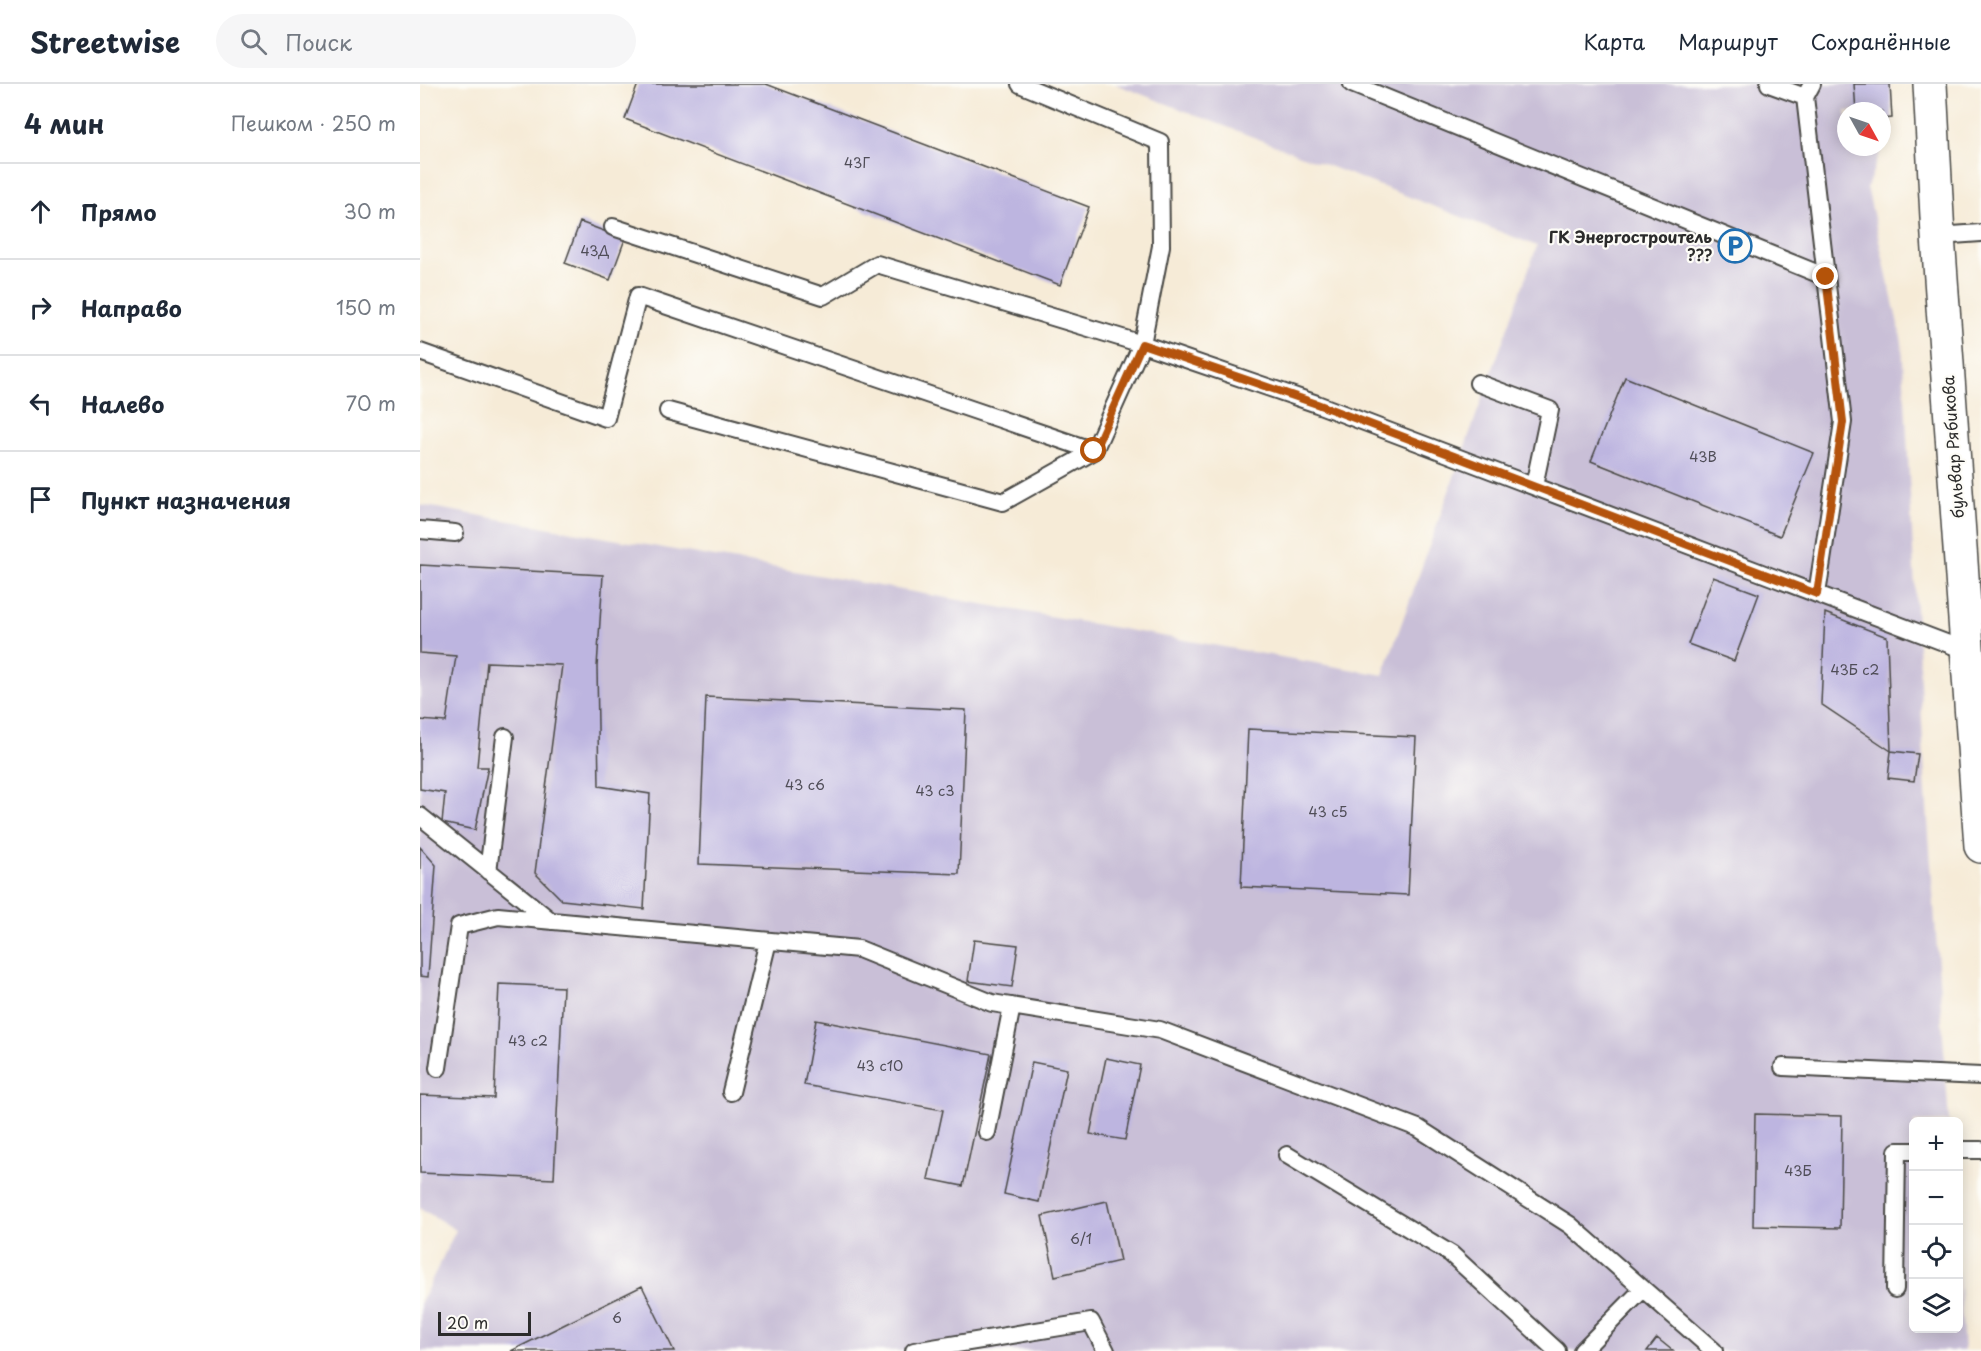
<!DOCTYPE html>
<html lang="ru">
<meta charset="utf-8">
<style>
body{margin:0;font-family:"Playpen Sans",sans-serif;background:#f6f6f7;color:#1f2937}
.controls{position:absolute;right:18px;bottom:18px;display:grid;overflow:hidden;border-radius:9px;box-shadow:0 3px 15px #0003}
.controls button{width:54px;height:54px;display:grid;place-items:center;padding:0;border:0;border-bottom:2px solid #e0e1e3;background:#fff;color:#1f2937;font:30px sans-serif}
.compass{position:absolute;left:1417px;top:18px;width:54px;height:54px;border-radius:50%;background:#fff;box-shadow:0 3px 15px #0003;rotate:130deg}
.scale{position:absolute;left:18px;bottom:15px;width:93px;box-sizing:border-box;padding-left:6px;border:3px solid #2b2b2b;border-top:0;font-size:16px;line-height:21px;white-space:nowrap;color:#2b2b2b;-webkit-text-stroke:4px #fdfcf7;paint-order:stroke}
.stop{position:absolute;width:18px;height:18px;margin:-14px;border:4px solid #b45309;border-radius:50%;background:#fff}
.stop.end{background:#b45309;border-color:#fff;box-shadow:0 2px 6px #0008}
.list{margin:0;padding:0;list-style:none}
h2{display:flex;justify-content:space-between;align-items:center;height:78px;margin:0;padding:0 24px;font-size:26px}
h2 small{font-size:20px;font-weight:400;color:#747a83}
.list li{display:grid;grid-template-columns:39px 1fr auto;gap:18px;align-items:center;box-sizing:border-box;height:96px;padding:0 24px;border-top:2px solid #e0e1e3}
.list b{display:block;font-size:22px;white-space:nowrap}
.list em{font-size:20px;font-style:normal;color:#747a83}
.icon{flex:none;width:33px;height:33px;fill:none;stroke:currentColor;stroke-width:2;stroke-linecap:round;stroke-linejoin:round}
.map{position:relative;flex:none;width:1561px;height:1267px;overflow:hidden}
header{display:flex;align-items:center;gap:36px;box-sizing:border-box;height:84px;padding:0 30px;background:#fff;border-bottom:2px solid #e0e1e3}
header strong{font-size:28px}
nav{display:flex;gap:33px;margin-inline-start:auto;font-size:21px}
.search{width:420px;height:54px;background:#f6f6f7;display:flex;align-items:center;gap:15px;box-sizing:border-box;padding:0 21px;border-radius:33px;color:#747a83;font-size:22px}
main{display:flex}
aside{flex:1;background:#fff}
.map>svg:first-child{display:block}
</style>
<header>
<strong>Streetwise</strong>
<div class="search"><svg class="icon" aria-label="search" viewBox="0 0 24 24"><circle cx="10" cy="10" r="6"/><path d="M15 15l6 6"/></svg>Поиск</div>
<nav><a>Карта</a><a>Маршрут</a><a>Сохранённые</a></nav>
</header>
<main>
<aside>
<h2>4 мин<small>Пешком · 250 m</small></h2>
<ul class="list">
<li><svg class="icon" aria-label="ahead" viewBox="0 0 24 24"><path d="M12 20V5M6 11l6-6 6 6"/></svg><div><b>Прямо</b></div><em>30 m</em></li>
<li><svg class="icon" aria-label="right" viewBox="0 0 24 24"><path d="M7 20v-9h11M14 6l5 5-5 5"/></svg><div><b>Направо</b></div><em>150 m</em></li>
<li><svg class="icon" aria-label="left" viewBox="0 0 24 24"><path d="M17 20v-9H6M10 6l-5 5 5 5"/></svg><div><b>Налево</b></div><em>70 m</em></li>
<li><svg class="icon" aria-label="arrive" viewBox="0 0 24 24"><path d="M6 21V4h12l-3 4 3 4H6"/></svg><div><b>Пункт назначения</b></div></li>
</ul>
</aside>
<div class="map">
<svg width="1561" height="1267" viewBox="0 0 1561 1267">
<rect width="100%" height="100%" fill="#fdfcf7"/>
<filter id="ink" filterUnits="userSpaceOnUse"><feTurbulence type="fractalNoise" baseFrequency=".0167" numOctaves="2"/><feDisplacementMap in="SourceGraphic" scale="12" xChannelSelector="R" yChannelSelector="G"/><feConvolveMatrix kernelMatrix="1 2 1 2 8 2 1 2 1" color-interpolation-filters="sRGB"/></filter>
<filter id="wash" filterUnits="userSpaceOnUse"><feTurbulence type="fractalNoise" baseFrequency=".008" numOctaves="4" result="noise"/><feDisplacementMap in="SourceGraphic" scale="24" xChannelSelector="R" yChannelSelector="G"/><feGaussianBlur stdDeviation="1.35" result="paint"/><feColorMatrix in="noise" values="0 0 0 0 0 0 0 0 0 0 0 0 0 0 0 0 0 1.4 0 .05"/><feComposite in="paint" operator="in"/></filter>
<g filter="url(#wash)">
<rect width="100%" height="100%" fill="#f6ebd7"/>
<path fill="#c9bfd7" d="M695,0H1470L1472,34L1462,62V27H1426V63H1462L1447,103L1482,258L1505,694L1529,1037L1494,1038V1244H1538L1539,1184L1544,1267H0V1220L36,1146L0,1124V421L963,591L1117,162Z"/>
<g id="blocks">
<path fill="#bdb5e0" d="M218,0H346L669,123L640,201L205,35Z
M1434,0H1470L1472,34L1462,35V27H1436Z
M160,138L205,155L190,196L145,179Z
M1205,293L1394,369L1360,452L1171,377Z
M0,481L183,491L177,583L179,702L230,710L224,825L142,816L115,789L142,581L67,578L57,683H68L55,746L22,739L25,709L0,705V636L26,638L36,572L0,569Z
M1293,493L1339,510L1314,577L1268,560Z
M1405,529L1467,553L1471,667L1498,670L1494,697L1468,694L1471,667L1401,620Z
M286,613L546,626L539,790L279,780Z
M828,645L996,653L988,811L821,803Z
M0,763L16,781L8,893L0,892Z
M554,856L598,861L592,903L548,897Z
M79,900L143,903L134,1095L0,1089V1011L74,1014Z
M396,936L571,970L543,1102L508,1095L523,1026L384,1001Z
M686,974L720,981L705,1056L670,1050Z
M612,978L647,985L619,1118L584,1110Z
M1335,1030L1422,1032L1420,1144L1333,1142Z
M687,1117L700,1177L635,1192L622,1132Z
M222,1202L254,1267H91Z
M1237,1254L1253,1267H1227Z"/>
</g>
</g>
<g filter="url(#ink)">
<use href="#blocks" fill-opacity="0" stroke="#494845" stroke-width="1.5"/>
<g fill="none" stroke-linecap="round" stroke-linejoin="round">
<defs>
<path id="service" d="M932,0L1406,193
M1349,0L1385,13L1423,338L1397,510
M1385,13L1392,0
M193,143L403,212L457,180L722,260L897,320L1547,567
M1518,152L1561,149
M0,268L186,334L218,212L674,367
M1058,299L1130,326L1114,402
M248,327L583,418L674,367L722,260L741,162L740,58L600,0
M0,446L35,449
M0,732L131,837
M68,787L85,653
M1363,983L1561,992
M18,984L39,842L78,832L439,865L572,919L740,946L998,1044L1150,1141L1294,1267
M311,1008L348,857
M567,1048L592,922
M1538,1066H1561
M867,1071L1031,1170L1137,1267
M1475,1205L1477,1067H1494
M494,1267L671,1238L686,1267
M1162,1267L1223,1205"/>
<path id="minor" d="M1510,0L1518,152L1561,762"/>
</defs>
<use href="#service" stroke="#494845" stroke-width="20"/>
<use href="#minor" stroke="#494845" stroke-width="36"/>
<use href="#service" stroke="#fff" stroke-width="16"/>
<use href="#minor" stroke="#fff" stroke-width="33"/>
</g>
</g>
<g fill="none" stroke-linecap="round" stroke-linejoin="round" filter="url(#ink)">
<path stroke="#b45309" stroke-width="8" d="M674,367L722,260L897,320L1397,510L1423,338L1406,193"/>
</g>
<defs>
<symbol id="parking-ring" viewBox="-11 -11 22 22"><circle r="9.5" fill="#fdfcf7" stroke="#1f6fb2" stroke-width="1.5"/><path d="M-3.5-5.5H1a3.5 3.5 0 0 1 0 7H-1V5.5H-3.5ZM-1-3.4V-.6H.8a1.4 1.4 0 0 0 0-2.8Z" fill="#1f6fb2"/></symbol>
</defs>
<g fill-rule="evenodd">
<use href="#parking-ring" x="1296" y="143" width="38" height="38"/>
</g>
<g text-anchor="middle" stroke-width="4.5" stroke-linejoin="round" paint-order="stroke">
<g font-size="14" fill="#504e58">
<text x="437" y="84">43Г</text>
<text x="175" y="172">43Д</text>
<text x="1283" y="378">43В</text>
<text x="1435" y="591">43Б с2</text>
<text x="385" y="706">43 с6</text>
<text x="515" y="712">43 с3</text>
<text x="908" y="733">43 с5</text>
<text x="108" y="962">43 с2</text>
<text x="460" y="987">43 с10</text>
<text x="1378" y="1092">43Б</text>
<text x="661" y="1160">6/1</text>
<text x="197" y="1239">6</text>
</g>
<g font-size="16" font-weight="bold" fill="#2b2b2b" stroke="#fdfcf7" text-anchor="end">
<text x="1292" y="159">ГК Энергостроитель<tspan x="1292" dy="18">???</tspan></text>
</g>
<g font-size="16" fill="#2b2b2b" stroke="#fdfcf7">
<text transform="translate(1533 363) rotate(-94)" y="6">бульвар Рябикова</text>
</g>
</g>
</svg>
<div class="controls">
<button>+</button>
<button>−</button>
<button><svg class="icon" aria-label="locate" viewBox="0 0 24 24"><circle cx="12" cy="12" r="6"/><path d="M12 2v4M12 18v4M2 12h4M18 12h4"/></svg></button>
<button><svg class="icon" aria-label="layers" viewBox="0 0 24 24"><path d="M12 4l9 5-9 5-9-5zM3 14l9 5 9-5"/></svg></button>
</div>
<svg class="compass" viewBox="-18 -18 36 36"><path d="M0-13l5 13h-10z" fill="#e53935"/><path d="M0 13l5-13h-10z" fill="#747a83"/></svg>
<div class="scale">20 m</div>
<div class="stop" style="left:674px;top:367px"></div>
<div class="stop end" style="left:1406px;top:193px"></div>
</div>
</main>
